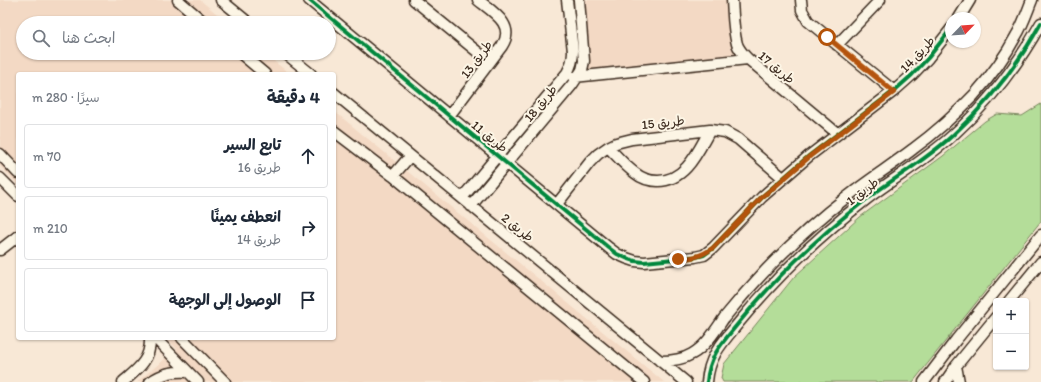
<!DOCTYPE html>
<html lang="ar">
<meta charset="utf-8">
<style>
body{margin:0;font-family:Itim,"Playpen Sans Arabic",sans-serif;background:#f6f6f7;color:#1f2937;direction:rtl}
.controls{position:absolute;right:12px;bottom:12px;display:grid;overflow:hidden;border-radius:4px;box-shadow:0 1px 3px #0004}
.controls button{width:36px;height:36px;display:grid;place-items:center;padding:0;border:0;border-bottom:1px solid #e0e1e3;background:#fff;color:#1f2937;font:20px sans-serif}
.compass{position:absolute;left:945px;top:12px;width:36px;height:36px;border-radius:50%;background:#fff;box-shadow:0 1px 3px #0004;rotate:65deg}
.stop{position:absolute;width:12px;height:12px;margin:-9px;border:3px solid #b45309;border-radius:50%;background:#fff}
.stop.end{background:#b45309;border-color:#fff;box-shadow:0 1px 4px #0008}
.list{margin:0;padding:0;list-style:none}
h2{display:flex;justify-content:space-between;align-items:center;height:52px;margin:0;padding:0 16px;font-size:17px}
h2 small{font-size:13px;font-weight:400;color:#747a83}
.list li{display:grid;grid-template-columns:26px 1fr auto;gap:12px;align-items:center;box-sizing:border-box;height:64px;margin:0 8px 8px;padding:0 8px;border:1px solid #e0e1e3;border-radius:4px}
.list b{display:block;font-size:15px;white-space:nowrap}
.list p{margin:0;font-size:13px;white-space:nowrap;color:#747a83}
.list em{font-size:13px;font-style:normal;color:#747a83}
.icon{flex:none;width:22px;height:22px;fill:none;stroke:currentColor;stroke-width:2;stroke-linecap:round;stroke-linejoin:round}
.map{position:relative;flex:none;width:1041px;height:382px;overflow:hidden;direction:ltr}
.search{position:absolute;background:#fff;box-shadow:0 1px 3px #0004;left:16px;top:16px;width:320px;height:44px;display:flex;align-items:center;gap:10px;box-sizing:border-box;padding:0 14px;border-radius:22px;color:#747a83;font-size:15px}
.panel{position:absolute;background:#fff;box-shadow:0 1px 3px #0004;left:16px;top:72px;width:320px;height:268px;border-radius:4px;direction:rtl}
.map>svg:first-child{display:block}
</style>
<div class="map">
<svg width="1041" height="382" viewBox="0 0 1041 382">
<rect width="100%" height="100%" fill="#f8e8d6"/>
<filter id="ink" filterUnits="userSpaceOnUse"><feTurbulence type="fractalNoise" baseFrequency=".025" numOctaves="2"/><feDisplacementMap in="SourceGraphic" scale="8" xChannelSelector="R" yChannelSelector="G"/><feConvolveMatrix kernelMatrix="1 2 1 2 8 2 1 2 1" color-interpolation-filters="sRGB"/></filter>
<g filter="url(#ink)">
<path fill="#f3d9c4" d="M0,0H200L228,23H23V53H264L290,74H18V185L0,166Z
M573,0H736L740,38L744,50L751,64L568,82L575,71L579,59Z
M334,111L664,382H137L177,349L166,338H334Z"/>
<path fill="#b4dd99" stroke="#78845c" d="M1041,104V221L913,382H723L721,378L724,364L794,277L860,217L943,156L985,121L997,114L1022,116Z"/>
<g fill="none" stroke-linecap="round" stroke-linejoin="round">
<defs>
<path id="street" d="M178,0L205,23
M221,0L249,23
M309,0L609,248L617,254L626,258L635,261L644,262L695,257L704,255L713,248L762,197L809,156L894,91L912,75L928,58L951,29
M414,0L490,62
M732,0C733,14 733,30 737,44C739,50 744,55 748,59L838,134
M801,0L802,10L808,21L894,91
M959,18L970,0
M837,45L880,0
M240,53L265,74
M285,53L311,74
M574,77L748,59
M334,93L686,382
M449,116L502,46C516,25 493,12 478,0
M334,131L393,176L644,382
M608,147C617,156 625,166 635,173C641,178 650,181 658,181C686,181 698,151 710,130
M0,154L18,173
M393,176L410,156
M0,178L18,196
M462,198L567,73C571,66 573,60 573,51L567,0
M557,204L590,162L598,154L608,147L616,143L632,139L710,130L725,132L738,139L783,178
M471,206L572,85L582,70L584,61L579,0
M0,250L18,236
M1009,301L1041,262
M155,338L198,382
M182,338L225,382
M660,361C672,361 682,360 692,354C706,346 715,331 724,318C737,302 751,286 766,270C791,244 818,219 847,197C868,180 891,166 913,149C935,133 955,115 974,95C990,77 1005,57 1016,36C1023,25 1027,12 1032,0
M956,366L959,382
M123,382C138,369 151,360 150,338
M150,382C163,373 173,371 188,372
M707,382C709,354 725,340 741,320C778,275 821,234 868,198C896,177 927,159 953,135C988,103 1018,65 1041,23
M924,382L956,340L1041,235
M945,382L956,366L996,317"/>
</defs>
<use href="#street" stroke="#3b2a1e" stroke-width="13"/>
<use href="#street" stroke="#fcf5e5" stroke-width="10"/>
<defs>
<path id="cycleway" d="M309,0L609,248L617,254L626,258L635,261L644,262L695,257L704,255L713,248L762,197L809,156L894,91L912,75L928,58L951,29
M707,382C709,354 725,340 741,320C778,275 821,234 868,198C896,177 927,159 953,135C988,103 1018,65 1041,23"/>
</defs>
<use href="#cycleway" stroke="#fcf5e5" stroke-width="6"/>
<use href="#cycleway" stroke="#00873e" stroke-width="4"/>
</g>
</g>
<g fill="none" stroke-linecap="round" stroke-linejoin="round" filter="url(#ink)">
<path stroke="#b45309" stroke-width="5" d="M678,259C693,258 700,257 713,248L762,197L773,188L810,156L894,92L827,37"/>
</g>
<g text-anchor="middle" stroke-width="4" stroke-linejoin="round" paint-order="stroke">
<g font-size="13" fill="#3b2a1e" stroke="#fcf5e5">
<text transform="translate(917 54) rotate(-47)" y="5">طريق 14</text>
<text transform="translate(476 59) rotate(-53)" y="5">طريق 13</text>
<text transform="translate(777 67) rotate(40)" y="5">طريق 17</text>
<text transform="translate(540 103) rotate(-50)" y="5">طريق 18</text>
<text transform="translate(663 122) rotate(-6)" y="5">طريق 15</text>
<text transform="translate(490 136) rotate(39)" y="5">طريق 11</text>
<text transform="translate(862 191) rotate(-37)" y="5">طريق 1</text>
<text transform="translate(518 227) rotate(39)" y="5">طريق 2</text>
</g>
</g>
</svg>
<div class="controls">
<button>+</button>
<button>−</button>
</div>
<svg class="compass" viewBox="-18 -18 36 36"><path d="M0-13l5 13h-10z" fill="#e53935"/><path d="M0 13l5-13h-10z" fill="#747a83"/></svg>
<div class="stop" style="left:827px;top:37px"></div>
<div class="stop end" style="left:678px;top:259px"></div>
<div class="search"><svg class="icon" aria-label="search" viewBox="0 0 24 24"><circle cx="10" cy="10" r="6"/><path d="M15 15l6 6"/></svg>ابحث هنا</div>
<section class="panel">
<h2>4 دقيقة<small>سيرًا · 280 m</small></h2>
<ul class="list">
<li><svg class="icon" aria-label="ahead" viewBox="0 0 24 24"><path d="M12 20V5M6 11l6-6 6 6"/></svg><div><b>تابع السير</b><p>طريق 16</p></div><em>70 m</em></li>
<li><svg class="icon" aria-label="right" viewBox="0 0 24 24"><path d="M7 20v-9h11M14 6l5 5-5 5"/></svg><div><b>انعطف يمينًا</b><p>طريق 14</p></div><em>210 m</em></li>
<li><svg class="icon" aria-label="arrive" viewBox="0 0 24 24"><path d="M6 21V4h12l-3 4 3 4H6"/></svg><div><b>الوصول إلى الوجهة</b></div></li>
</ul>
</section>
</div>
